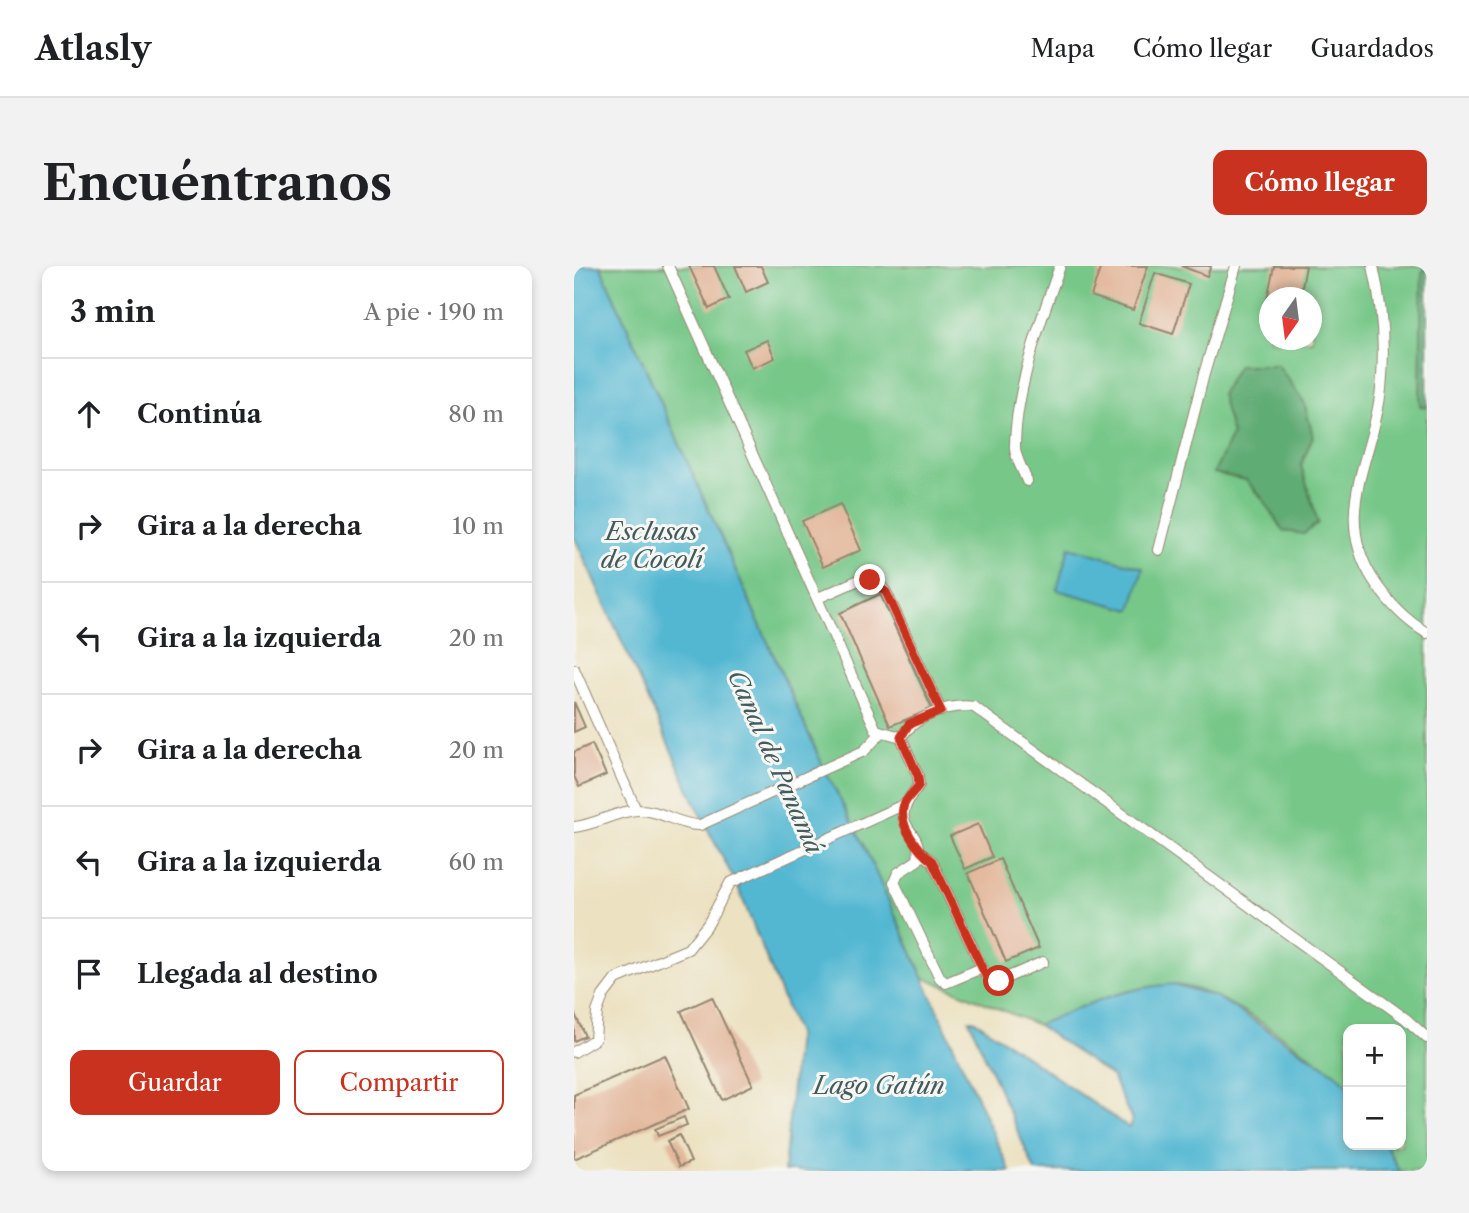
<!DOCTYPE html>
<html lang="es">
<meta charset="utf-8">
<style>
body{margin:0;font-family:"Libre Caslon Text",serif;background:#f2f2f2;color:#202124}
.controls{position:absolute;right:21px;bottom:21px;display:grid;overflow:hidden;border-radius:14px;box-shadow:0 4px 10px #0003}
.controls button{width:63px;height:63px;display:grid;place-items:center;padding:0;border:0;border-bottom:2px solid #e0e0e0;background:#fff;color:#202124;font:35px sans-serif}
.compass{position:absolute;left:685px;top:21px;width:63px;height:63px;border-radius:50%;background:#fff;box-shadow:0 4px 10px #0003;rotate:194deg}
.stop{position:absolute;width:21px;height:21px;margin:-16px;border:5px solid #c8321e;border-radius:50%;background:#fff}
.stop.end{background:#c8321e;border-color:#fff;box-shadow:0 2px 7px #0008}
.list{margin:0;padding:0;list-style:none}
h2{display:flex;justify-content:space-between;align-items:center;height:91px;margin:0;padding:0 28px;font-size:30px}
h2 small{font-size:23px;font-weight:400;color:#757577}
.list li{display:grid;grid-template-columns:46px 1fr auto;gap:21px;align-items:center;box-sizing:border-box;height:112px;padding:0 28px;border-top:2px solid #e0e0e0}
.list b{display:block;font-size:26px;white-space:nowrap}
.list em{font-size:23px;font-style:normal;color:#757577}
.actions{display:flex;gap:14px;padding:21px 28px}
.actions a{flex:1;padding:16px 0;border:2px solid #c8321e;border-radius:14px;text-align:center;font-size:24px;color:#c8321e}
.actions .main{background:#c8321e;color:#fff}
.icon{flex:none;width:38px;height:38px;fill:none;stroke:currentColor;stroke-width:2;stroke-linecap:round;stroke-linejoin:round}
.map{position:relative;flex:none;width:853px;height:905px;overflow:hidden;border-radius:14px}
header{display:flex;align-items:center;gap:42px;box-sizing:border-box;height:98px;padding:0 35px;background:#fff;border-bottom:2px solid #e0e0e0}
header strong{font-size:33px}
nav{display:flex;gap:38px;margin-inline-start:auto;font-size:24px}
.intro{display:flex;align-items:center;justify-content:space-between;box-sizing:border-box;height:168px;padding:0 42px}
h1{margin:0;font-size:49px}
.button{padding:18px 32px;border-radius:14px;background:#c8321e;color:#fff;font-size:24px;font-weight:700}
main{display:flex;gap:42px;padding:0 42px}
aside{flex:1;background:#fff;border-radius:14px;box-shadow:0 4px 10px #0003}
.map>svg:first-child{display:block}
</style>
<header>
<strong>Atlasly</strong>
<nav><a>Mapa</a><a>Cómo llegar</a><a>Guardados</a></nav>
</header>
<div class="intro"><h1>Encuéntranos</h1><a class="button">Cómo llegar</a></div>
<main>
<aside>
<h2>3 min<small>A pie · 190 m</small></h2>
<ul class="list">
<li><svg class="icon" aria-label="ahead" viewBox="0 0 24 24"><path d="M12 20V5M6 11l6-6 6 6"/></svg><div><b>Continúa</b></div><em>80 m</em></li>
<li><svg class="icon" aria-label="right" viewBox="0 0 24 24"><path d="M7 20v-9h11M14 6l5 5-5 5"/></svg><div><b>Gira a la derecha</b></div><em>10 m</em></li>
<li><svg class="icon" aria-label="left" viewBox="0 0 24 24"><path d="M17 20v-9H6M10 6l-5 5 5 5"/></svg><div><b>Gira a la izquierda</b></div><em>20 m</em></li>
<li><svg class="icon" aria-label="right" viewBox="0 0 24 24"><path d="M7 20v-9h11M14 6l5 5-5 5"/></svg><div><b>Gira a la derecha</b></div><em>20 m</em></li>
<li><svg class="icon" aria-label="left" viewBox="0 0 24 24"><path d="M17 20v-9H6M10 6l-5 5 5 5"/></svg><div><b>Gira a la izquierda</b></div><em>60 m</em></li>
<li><svg class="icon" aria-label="arrive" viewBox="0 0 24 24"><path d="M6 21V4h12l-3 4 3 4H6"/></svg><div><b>Llegada al destino</b></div></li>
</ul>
<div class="actions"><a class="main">Guardar</a><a>Compartir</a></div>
</aside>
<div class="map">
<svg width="853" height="905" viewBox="0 0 853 905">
<rect width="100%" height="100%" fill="#f6f6f2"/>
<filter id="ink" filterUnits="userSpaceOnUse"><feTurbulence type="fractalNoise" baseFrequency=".0143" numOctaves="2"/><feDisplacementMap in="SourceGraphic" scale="14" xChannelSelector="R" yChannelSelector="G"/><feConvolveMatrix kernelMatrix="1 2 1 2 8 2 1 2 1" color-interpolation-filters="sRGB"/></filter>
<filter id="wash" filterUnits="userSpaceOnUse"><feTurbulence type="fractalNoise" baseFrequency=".00686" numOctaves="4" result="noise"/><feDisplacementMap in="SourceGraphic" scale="28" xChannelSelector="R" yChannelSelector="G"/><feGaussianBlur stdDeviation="1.57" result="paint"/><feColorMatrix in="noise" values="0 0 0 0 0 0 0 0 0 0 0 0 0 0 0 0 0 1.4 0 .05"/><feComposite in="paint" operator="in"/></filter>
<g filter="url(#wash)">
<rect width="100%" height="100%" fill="#ece1c0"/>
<path fill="#77c788" stroke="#597853" stroke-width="2" fill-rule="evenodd" d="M26,0H853L848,6L846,139L853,142V905H825L812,879H827V763H774V819L761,807C723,781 643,718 597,719C550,720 507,741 464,759L349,711L289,579L248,498ZM696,32H738V74H696Z"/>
<path fill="#61ac74" stroke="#4e6b49" stroke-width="2" d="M853,2V142L846,140L848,6Z
M664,99H704L730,136L739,170L727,199L744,257L730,268L709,265L688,232L672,214L640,207L658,169L647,129Z"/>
<path fill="#53b7d2" stroke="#477078" stroke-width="2" d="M0,0H26L248,498L289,578L436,905H210L223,768L163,619L128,552L0,270Z
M495,281L569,302L557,344L483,324Z
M599,718L643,731L761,807L774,819V879H812L825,905H461L395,754H400L555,862L558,854L538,811L464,759C510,739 549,722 599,718Z"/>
<g id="blocks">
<path fill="#e3b79b" d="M115,0H140L155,33L135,43Z
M161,0H187L194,16L172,26Z
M527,0H574L559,44L517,30Z
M607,0H637L633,10Z
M700,0H732L726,32L693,33Z
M581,7L615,18L599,68L565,57Z
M193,74L201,92L178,102L170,84Z
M266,238L287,284L249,301L228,255Z
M306,328L358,443L316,460L266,347Z
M0,436L11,461L0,466Z
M18,478L32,509L5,521L0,510V486Z
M404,558L418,591L391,603L376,570Z
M426,593L465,682L432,696L394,607Z
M138,731L179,819L148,834L107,745Z
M0,746L11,770L0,775Z
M91,789L115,843L0,893V829Z
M110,851L113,859L84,870L81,863Z
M105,869L117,896L105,901L93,875Z"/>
</g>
</g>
<g filter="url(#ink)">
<use href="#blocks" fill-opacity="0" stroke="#94866f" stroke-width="2"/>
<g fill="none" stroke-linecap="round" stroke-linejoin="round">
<defs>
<path id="service" d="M94,0L302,464L327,471L344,510L345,519C308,566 350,557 344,594L324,607L320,616L366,712L372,717L408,702
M799,0C808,39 811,83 807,123C800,192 756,247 800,315C814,336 831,354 853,367
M453,215C449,204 440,190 441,179C442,122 467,53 486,0
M585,284L630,108L662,0
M244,332L287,313L305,318L312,326L367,445
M0,403L62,544
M327,471C341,451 374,437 400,441L832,753L853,772
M0,561C22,559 42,545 63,544C86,543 105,560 126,559L290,485L307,467
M346,587L358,595L411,708L425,715L469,696
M0,786L21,773L23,746L29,730L42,713L114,683L134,658L156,617L329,539"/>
</defs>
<use href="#service" stroke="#94866f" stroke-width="12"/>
<use href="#service" stroke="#fff" stroke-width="10"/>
</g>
</g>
<g fill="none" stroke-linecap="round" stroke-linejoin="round" filter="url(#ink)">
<path stroke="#c8321e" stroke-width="9" d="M296,314L312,326L367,445L335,458L327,471L344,510L345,519C340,526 330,534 329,542C325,560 345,586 358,595L411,708L425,715"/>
</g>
<g text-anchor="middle" stroke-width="6" stroke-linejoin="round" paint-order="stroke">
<g font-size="24" font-style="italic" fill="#435b5d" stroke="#f6f6f2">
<text x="78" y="274">Esclusas<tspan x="78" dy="28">de Cocolí</tspan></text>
<text transform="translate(201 496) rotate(66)" y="8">Canal de Panamá</text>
<text x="305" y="828">Lago Gatún</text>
</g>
</g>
</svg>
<div class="controls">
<button>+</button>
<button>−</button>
</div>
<svg class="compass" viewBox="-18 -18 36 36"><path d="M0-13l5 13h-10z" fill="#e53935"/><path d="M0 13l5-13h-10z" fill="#757577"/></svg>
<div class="stop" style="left:425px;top:715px"></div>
<div class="stop end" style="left:296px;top:314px"></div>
</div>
</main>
